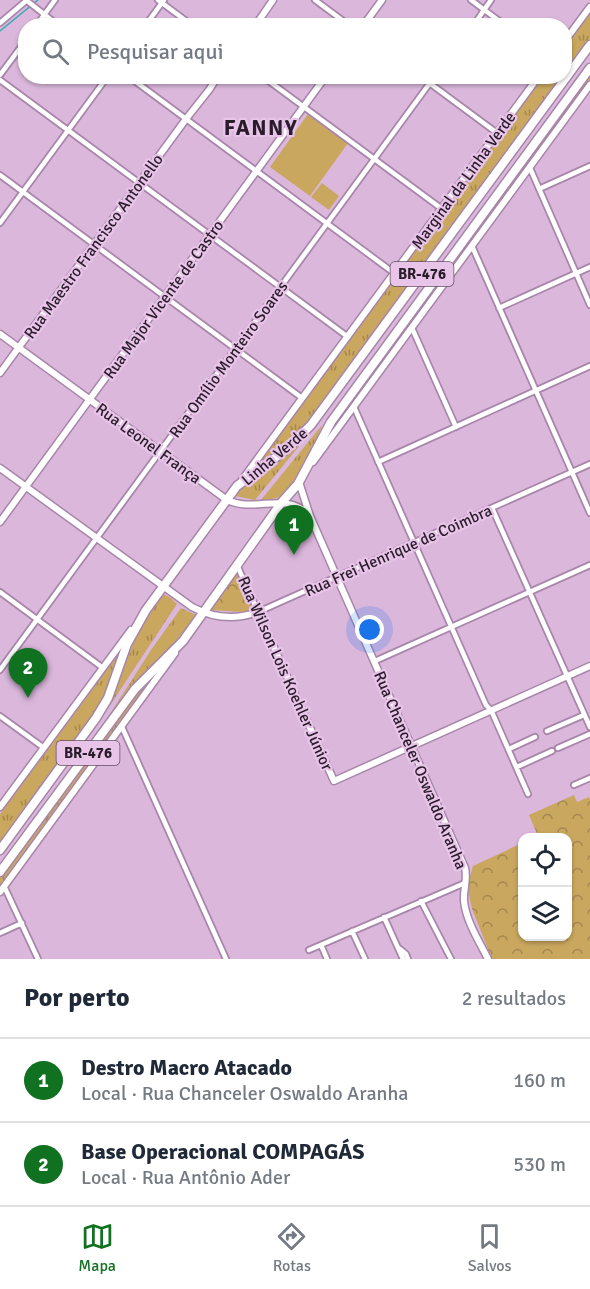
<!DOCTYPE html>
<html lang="pt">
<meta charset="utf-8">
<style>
body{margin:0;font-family:Signika,sans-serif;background:#f2f2f3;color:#1f2937}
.controls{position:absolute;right:18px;bottom:18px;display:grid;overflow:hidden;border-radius:12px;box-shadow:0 2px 4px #0004}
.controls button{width:54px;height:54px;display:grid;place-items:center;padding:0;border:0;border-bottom:2px solid #e0e1e3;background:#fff;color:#1f2937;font:30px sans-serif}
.you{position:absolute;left:370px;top:630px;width:21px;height:21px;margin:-15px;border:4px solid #fff;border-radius:50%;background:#1a73e8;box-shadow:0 0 0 9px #1a73e833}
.badge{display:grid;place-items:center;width:39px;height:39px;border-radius:50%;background:#107120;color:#fff;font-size:20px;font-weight:700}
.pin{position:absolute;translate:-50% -50px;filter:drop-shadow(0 2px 3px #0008)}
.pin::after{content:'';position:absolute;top:32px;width:21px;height:18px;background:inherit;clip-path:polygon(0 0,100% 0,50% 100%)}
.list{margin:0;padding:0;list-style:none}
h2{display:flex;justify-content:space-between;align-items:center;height:78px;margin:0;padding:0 24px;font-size:26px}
h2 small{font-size:20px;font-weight:400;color:#747a83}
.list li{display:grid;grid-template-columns:39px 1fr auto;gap:18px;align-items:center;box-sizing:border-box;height:84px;padding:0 24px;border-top:2px solid #e0e1e3}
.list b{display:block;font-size:22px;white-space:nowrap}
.list p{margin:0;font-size:20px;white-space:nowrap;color:#747a83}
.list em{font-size:20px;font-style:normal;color:#747a83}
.icon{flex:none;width:33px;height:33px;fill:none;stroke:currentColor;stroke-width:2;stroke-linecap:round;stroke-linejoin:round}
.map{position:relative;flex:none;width:590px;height:959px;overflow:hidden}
.search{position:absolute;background:#fff;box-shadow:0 2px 4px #0004;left:18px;right:18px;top:18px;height:66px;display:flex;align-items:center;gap:15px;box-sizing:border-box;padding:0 21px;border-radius:24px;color:#747a83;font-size:22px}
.sheet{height:246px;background:#fff}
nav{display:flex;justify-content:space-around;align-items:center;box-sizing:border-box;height:84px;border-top:2px solid #e0e1e3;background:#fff;font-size:16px;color:#747a83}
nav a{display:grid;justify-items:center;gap:3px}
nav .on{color:#107120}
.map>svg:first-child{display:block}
</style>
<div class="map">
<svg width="590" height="959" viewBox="0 0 590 959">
<defs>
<pattern id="grass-tufts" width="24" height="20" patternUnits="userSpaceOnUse" patternTransform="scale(1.5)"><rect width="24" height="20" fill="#c9a75e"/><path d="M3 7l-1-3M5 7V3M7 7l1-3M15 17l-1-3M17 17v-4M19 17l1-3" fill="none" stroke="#a3874e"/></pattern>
<pattern id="park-crowns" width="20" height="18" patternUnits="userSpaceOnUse" patternTransform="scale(1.5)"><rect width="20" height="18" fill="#c9a75e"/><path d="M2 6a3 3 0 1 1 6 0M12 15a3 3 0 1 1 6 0" fill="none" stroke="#a3874e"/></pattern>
</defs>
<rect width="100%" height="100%" fill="#dbb7dc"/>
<path fill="url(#grass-tufts)" d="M590,9V39L565,74V43Z
M590,74V82L315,456L324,438Z
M540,77H563L313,415L287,443L256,465Z
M317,421L309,434L255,500L235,496L250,481Z
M322,425C321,433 291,490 283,495C276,500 268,499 261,500Z
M163,594L171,598L177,604L99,722L116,687L137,634Z
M181,608L196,615L169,650L133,686L103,725L151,650Z
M123,648L111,681L94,714L0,842V814Z
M156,673L0,885V878L137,692Z"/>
<path fill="url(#park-crowns)" d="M237,574L252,605L251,610L242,612L211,610Z
M574,795L577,802L589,797L590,800V959H492L472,909L467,887L473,866L522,843V936H568V838L534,837L538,836L529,815Z"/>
<path fill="#c9a75e" d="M308,114L348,143L310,196L270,167Z
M322,183L339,196L329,210L311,197Z"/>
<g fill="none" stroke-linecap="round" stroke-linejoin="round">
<path stroke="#38aab5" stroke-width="1.5" d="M0,31L38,0"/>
<defs>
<path id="street" d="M26,0L59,26
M158,0L193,26
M315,0L350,26
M471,0L506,26
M0,23L27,0
M36,26L55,0
M145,26L164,0
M473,26L491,0
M0,75L26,40
M128,76L394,273
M262,76L442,209
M420,76L497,133
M0,80L348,337
M530,168L590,305
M0,175L302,398
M539,189L590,166
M0,223L108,76
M472,246L590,513
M499,308L590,267
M412,328L456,427
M354,407L486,705L491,710L528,794
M378,462L590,366
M492,508L590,727
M237,565L258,612L590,464
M0,592L103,668
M375,661L590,565
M0,670L435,76
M0,716L44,748
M122,727L226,959
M547,731L584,715
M558,748L590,734
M509,749L535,737
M517,767L552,751
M574,785L590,778
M4,886L38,959
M421,901L451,959
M384,917L403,959
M352,931L365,959
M0,933L22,923
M321,945L327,959
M400,949L406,954L408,959
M309,950L465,883"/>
<path id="secondary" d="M255,26L273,0
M363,26L382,0
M564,42L590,7
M0,334L227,500C254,513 284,492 307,513
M0,373L186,119L209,90L218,76
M313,462L590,85
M0,468L192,607C213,618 236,620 258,612L334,781L590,666
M242,480L539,76
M299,482L310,516L465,868C468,879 463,890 464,901C466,921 479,941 488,959
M0,522L326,76
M0,807L131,630
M0,892L175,653"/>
<path id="highway" d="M0,850L96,718L108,698L127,644L146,610L237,486L287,449L311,425L590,45
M0,872L135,689L183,641L282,502L298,484L331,422L590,68"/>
</defs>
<use href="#street" stroke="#a786a9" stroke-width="8"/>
<use href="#secondary" stroke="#a786a9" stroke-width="9"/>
<use href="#highway" stroke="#a786a9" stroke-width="11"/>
<use href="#street" stroke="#fff" stroke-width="4.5"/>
<use href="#secondary" stroke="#fff" stroke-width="6"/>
<use href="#highway" stroke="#fff" stroke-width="8"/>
</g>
<g text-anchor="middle" stroke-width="4.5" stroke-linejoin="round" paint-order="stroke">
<g fill="#e8c4e9" stroke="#634f64" stroke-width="1.5">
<rect x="390.5" y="262" width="63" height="24" rx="4.5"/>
<rect x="56.5" y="741" width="63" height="24" rx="4.5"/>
</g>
<g font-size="15" font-weight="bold" fill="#2a1d2b">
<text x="422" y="279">BR-476</text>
<text x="88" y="758">BR-476</text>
</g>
<g font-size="16" fill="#2a1d2b" stroke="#e8c4e9">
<text transform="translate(463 180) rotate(-54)" y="6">Marginal da Linha Verde</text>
<text transform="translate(93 246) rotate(-54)" y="6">Rua Maestro Francisco Antonello</text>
<text transform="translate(163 299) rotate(-54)" y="6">Rua Major Vicente de Castro</text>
<text transform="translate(228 359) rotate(-54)" y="6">Rua Omílio Monteiro Soares</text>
<text transform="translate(149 443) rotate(36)" y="6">Rua Leonel França</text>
<text transform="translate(274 456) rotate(-40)" y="6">Linha Verde</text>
<text transform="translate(398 550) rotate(-24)" y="6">Rua Frei Henrique de Coimbra</text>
<text transform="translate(286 673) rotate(66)" y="6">Rua Wilson Lois Koehler Júnior</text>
<text transform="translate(421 770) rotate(67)" y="6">Rua Chanceler Oswaldo Aranha</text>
</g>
<g font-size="22" font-weight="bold" letter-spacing="1.5" fill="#2a1d2b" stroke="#e8c4e9">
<text x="261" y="135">FANNY</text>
</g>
</g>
</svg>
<div class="controls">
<button><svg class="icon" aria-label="locate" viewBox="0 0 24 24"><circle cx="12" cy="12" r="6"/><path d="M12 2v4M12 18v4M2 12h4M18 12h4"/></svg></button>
<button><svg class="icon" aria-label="layers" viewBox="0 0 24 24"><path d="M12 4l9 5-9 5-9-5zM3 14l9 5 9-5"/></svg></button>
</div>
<div class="you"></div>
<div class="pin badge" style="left:294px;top:555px">1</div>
<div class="pin badge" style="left:28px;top:698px">2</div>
<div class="search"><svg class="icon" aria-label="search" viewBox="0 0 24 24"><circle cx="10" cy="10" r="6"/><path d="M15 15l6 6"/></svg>Pesquisar aqui</div>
</div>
<section class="sheet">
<h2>Por perto<small>2 resultados</small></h2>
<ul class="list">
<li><span class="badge">1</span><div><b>Destro Macro Atacado</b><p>Local · Rua Chanceler Oswaldo Aranha</p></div><em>160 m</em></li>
<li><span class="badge">2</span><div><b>Base Operacional COMPAGÁS</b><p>Local · Rua Antônio Ader</p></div><em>530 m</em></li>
</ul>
</section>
<nav>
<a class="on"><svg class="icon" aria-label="map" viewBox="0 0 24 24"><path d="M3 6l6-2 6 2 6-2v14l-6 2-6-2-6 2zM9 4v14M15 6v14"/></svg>Mapa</a>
<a><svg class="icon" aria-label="directions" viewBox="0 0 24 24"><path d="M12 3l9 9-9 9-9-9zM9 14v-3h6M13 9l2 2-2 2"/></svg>Rotas</a>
<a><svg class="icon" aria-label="saved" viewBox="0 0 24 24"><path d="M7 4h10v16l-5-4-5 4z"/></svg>Salvos</a>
</nav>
